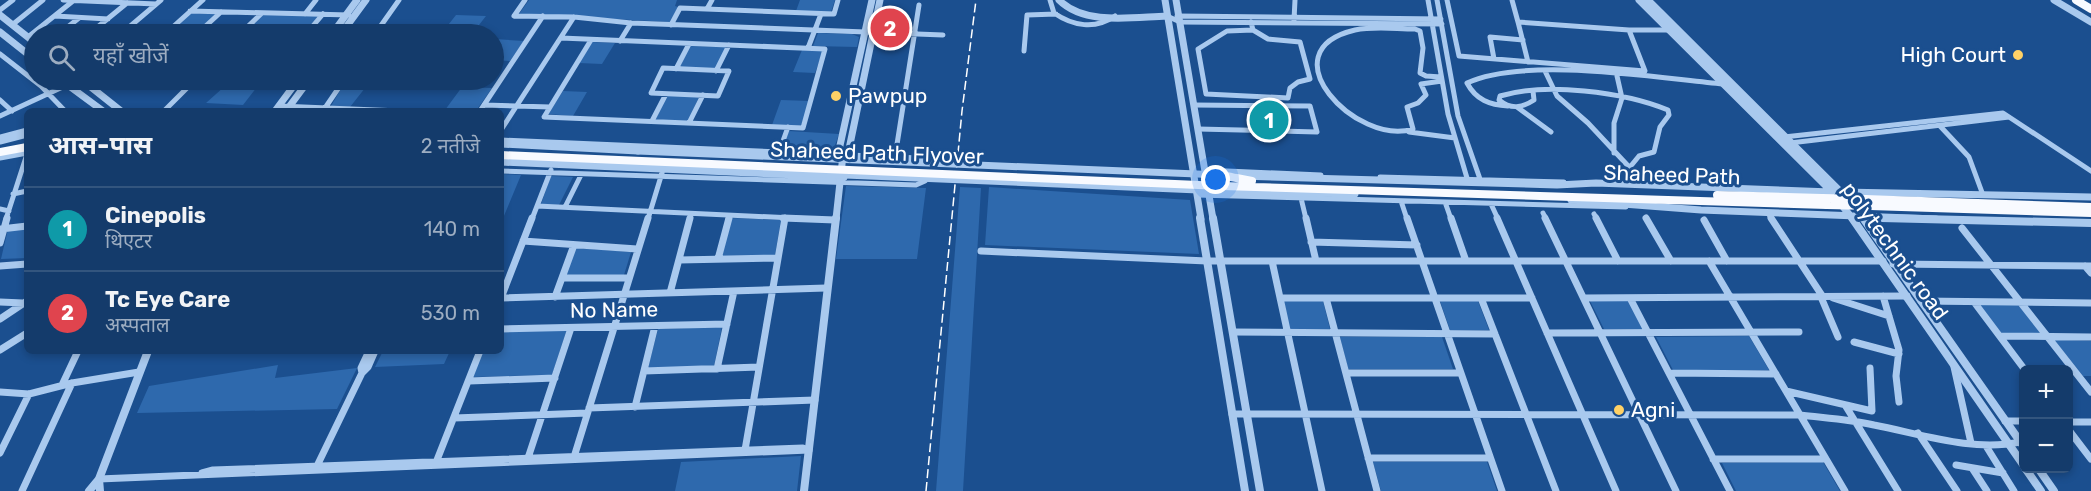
<!DOCTYPE html>
<html lang="hi">
<meta charset="utf-8">
<style>
body{margin:0;font-family:Rubik,"Noto Sans Devanagari",sans-serif;background:#214673;color:#f1f3f6}
.controls{position:absolute;right:18px;bottom:18px;display:grid;overflow:hidden;border-radius:9px;box-shadow:0 3px 9px #0003}
.controls button{width:54px;height:54px;display:grid;place-items:center;padding:0;border:0;border-bottom:2px solid #33557e;background:#143b6b;color:#f1f3f6;font:30px sans-serif}
.you{position:absolute;left:1216px;top:180px;width:21px;height:21px;margin:-15px;border:4px solid #fff;border-radius:50%;background:#1a73e8;box-shadow:0 0 0 9px #1a73e833}
.badge{display:grid;place-items:center;width:39px;height:39px;border-radius:50%;background:#8abfa5;color:#fff;font-size:20px;font-weight:700}
.pin{position:absolute;translate:-50% -50%;border:3px solid #fff;box-shadow:0 2px 6px #0006}
.list{margin:0;padding:0;list-style:none}
h2{display:flex;justify-content:space-between;align-items:center;height:78px;margin:0;padding:0 24px;font-size:26px}
h2 small{font-size:20px;font-weight:400;color:#9dadc1}
.list li{display:grid;grid-template-columns:39px 1fr auto;gap:18px;align-items:center;box-sizing:border-box;height:84px;padding:0 24px;border-top:2px solid #33557e}
.list b{display:block;font-size:22px;white-space:nowrap}
.list p{margin:0;font-size:20px;white-space:nowrap;color:#9dadc1}
.list em{font-size:20px;font-style:normal;color:#9dadc1}
.icon{flex:none;width:33px;height:33px;fill:none;stroke:currentColor;stroke-width:2;stroke-linecap:round;stroke-linejoin:round}
.map{position:relative;flex:none;width:2091px;height:491px;overflow:hidden}
.search{position:absolute;background:#143b6b;box-shadow:0 3px 9px #0003;left:24px;top:24px;width:480px;height:66px;display:flex;align-items:center;gap:15px;box-sizing:border-box;padding:0 21px;border-radius:33px;color:#9dadc1;font-size:22px}
.panel{position:absolute;background:#143b6b;box-shadow:0 3px 9px #0003;left:24px;top:108px;width:480px;height:246px;border-radius:9px}
.map>svg:first-child{display:block}
</style>
<div class="map">
<svg width="2091" height="491" viewBox="0 0 2091 491">
<rect width="100%" height="100%" fill="#1b4f8f"/>
<path fill="#2e69ad" d="M529,0H677L675,6L678,7L670,22L519,14Z
M800,0H835L831,12L796,11Z
M190,13L216,14L196,33L169,32Z
M263,14L319,15L304,34H243Z
M456,15L486,16L472,34H441Z
M818,33L852,34L859,37L857,47L813,46Z
M495,39L524,41L510,61L494,60Z
M592,42L615,43L602,64L579,63Z
M690,46L726,47L715,69L679,68Z
M802,50L823,51L815,73L793,72Z
M345,82L369,83L350,107L331,106Z
M225,86L257,87L243,105L206,103Z
M462,87L492,88L476,111L445,110Z
M563,91L587,92L573,116L548,114Z
M668,95L699,97L688,121L655,120Z
M781,100L810,101L801,126L772,125Z
M789,131L839,134L833,151L782,149Z
M501,174L521,175L501,223Z
M551,176L573,177L559,205L541,204Z
M846,186L926,188L917,259H836Z
M960,187L981,188L963,491H936Z
M989,187L1190,200L1199,254L985,245Z
M731,218L781,220L775,255L722,256Z
M27,228V258L1,259L8,229Z
M576,248L631,252L624,275H565Z
M1629,300L1643,329H1604L1590,301Z
M1284,301H1323L1330,329H1289Z
M1440,301H1478L1489,330H1450Z
M1979,304H2018L2041,333H2001Z
M722,327L714,366L648,368L658,329Z
M567,329L552,375L472,377L483,351H501V331Z
M1749,336L1769,370H1673L1656,337Z
M1340,337H1442L1453,369H1348Z
M2054,340L2091,341V376H2083Z
M383,351H450L444,364L375,367Z
M278,365L275,378L357,368L337,409L137,413L149,386Z
M801,456L797,491H675L681,462Z
M1373,462H1487L1497,491H1381Z
M1823,462L1840,491H1736L1722,463Z"/>
<g fill="none" stroke-linecap="round" stroke-linejoin="round">
<path stroke="#a9c9ee" stroke-width="5" d="M63,0L156,4
M1050,0L1054,13C1073,26 1095,30 1115,16
M1428,0L1448,114L1467,178
M1437,0L1458,116L1480,179
M1447,0L1459,56L1645,71L1629,30L1518,22L1512,0
M707,9L712,0
M0,10L13,0
M190,11L349,15
M305,14L316,0
M55,16L108,19
M514,16L574,17L631,23L943,35
M514,16L525,0
M1167,16L1180,22L1442,24
M1177,16L1441,19
M1294,20L1295,0
M1251,22L1253,30
M1518,22L1528,62
M12,25L43,0
M671,25L680,8L834,14L838,0
M1253,30L1268,39L1300,42L1310,79L1298,82L1290,88L1288,98L1206,94L1198,49L1227,31Z
M1629,30H1670
M125,32L185,34
M59,34L79,18
M89,34L127,3
M121,34L161,0
M165,34L203,0
M197,34L221,12
M240,34L262,13
M306,34L323,14
M375,34L399,0
M28,37L73,1
M561,38L825,49L803,128L544,117L591,40
M620,41L631,23
M808,48L821,14
M1024,51L1027,15L1056,14
M0,54L41,86L65,111
M1494,59L1490,37L1523,40
M663,68L729,71L718,96L651,93Z
M676,69L689,44
M716,71L729,45
M1545,71L1557,96L1588,123L1646,185
M1441,77L1426,76L1420,73L1423,48L1420,31L1415,29C1395,29 1375,26 1355,30C1265,51 1357,147 1413,129L1407,107L1418,103L1426,95L1421,84L1442,81
M1533,91L1534,100C1522,108 1511,110 1499,100L1500,96C1545,82 1624,92 1668,110L1669,115L1660,127L1654,152L1639,156L1630,167
M0,100L12,111
M484,105L550,107
M1194,105L1310,106L1317,132L1198,129
M279,106L400,111
M1508,106C1490,105 1476,100 1467,83C1525,56 1657,78 1723,84
M1517,107L1551,132
M325,108L344,80
M164,111L195,80
M480,111L543,16
M0,116L67,85
M652,121L666,94
M689,123L703,95
M1940,126L1969,157L1983,195
M501,130L574,17
M1409,132L1455,138
M0,137L27,130
M1784,137L2003,113L2091,171
M501,140L942,159
M1790,143L2009,117
M779,152L788,127
M1614,153V123L1622,98L1617,76
M895,157L919,5
M501,163L845,178
M1205,170L1321,175
M501,171L916,185L925,181
M1380,177L1564,182
M13,194L27,191
M1197,195L1626,207
M1301,198L1306,219
M1401,201L1407,219
M1445,202L1451,219
M1491,204L1498,219
M537,206L814,219
M565,207L581,175
M0,209L9,211
M1543,213L1546,219
M1768,213L1772,219
M1594,214L1597,219
M6,219L27,154
M532,219L551,170
M648,219L662,173
M690,219L691,214
M728,219L729,216"/>
<path stroke="#a9c9ee" stroke-width="7" d="M783,218L835,220
M1306,218L1316,261
M1407,218L1502,491
M1451,218L1466,261
M1497,218L1616,491
M1545,218L1676,491
M1596,218L1618,261
M1646,218L1671,261
M1771,218L1823,297
M1704,220L1727,261
M1962,228L2091,392
M1,229L27,226
M523,241L637,249
M1311,242L1417,245
M0,243L7,218
M981,251L1207,261H1883
M718,259L729,218
M679,260L778,258
M1272,261L1322,491
M1709,261L1845,491
M1893,264L2091,266
M0,266L27,264
M2085,266L2091,273
M562,278H628
M670,293L690,218
M1883,296L1899,350L1896,376L1899,402
M555,297L574,245
M1821,297L1838,337
M501,298L826,288
M501,298L532,218
M1280,298H1532
M1326,298L1377,491
M1481,298L1556,491
M1584,298L1907,296
M1630,298L1730,491
M1833,298L1889,316
M1921,301L2091,303
M0,302L23,303
M1974,302L2025,370
M0,319L27,301
M501,329L727,324
M1233,332L1495,334
M1547,333L1799,332
M2000,336L2091,337
M1854,342L1899,354
M0,350L27,333
M1954,367L1971,443
M717,369L734,291
M644,371L759,367
M362,373L368,367L375,351
M1346,373H1460
M1669,373L1776,374
M469,381L555,378
M62,385L78,351
M1786,391L1872,411L1870,368
M0,392L29,394L72,383L139,372
M1845,405L1898,491
M635,407L655,326
M589,408L815,400
M1232,414L1800,415C1825,418 1849,419 1874,425C1921,434 1972,452 2020,442
M454,418L587,413
M2005,421H2024
M2068,422H2091
M2068,429L2091,459
M1918,433L1957,491
M1986,446L2014,491
M745,450L785,218
M0,453L29,394
M574,457L648,218
M1368,458H1490
M1713,459H1826
M527,461L571,328
M435,465L480,351
M1956,465L2003,473
M316,468L362,373L361,368L369,351
M1972,468L1987,491
M202,473L213,470L803,448L809,450
M99,479L809,450
M22,491L72,383"/>
<path stroke="#a9c9ee" stroke-width="7" d="M1059,0C1085,26 1133,17 1167,16
M1165,0L1201,219
M1176,0L1213,219
M1639,0L1832,192
M1648,0L1850,201
M2054,0L2091,22
M0,15L34,42
M0,32L34,59
M332,34L357,0
M341,34L366,0
M61,80L103,111
M82,80L121,111
M275,111L298,80
M286,111L309,80
M0,141L27,134
M501,144L638,151
M843,155L849,149L880,0
M0,157L27,152
M501,160L632,166
M1239,176L1557,185L1596,183L1831,192
M1222,191L1355,194
M1842,192L2091,197
M1571,200L1701,210L1936,219
M1839,202L1853,219
M1861,215L1864,219
M836,219L843,155L839,150L872,0"/>
<path stroke="#a9c9ee" stroke-width="8" d="M1200,218L1245,491
M1213,218L1260,491
M1852,218L2024,466
M1863,218L2024,447
M1881,218L2091,223
M2025,468L2041,491
M2038,468L2054,491
M99,479L100,491
M89,491L99,479L148,351
M804,491L836,218"/>
<path stroke="#f8faff" stroke-width="8" d="M2076,0L2091,9
M0,152L27,147
M1221,175L1252,181
M1222,186L1827,205
M1717,195L1822,198
M1865,199L2091,207
M1870,206L2091,213"/>
<path stroke="#fff" stroke-width="1.5" stroke-dasharray="9 4" stroke-linecap="butt" d="M926,491L962,111L976,0"/>
<path stroke="#a9c9ee" stroke-width="7" d="M638,151L1221,175
M632,166L1222,191"/>
<path stroke="#f8faff" stroke-width="8" d="M501,155L1222,186
M1822,198L1865,199
M1827,205L1870,206"/>
</g>
<g fill="#ffd166" stroke="#1b4f8f" stroke-width="2">
<circle cx="2018" cy="55" r="6"/>
<circle cx="836" cy="96" r="6"/>
<circle cx="1619" cy="410" r="6"/>
</g>
<g text-anchor="middle" stroke-width="6" stroke-linejoin="round" paint-order="stroke">
<g font-size="21" fill="#fff" stroke="#1b4f8f" text-anchor="start">
<text x="2006" y="62" text-anchor="end">High Court</text>
<text x="848" y="103">Pawpup</text>
<text x="1631" y="417">Agni</text>
</g>
<g font-size="21" fill="#fff" stroke="#1b4f8f">
<text transform="translate(877 153) rotate(2)" y="7">Shaheed Path Flyover</text>
<text transform="translate(1672 175) rotate(2)" y="7">Shaheed Path</text>
<text transform="translate(1895 251) rotate(54)" y="7">polytechnic road</text>
<text transform="translate(614 310) rotate(-1)" y="7">No Name</text>
</g>
</g>
</svg>
<div class="controls">
<button>+</button>
<button>−</button>
</div>
<div class="you"></div>
<div class="pin badge" style="left:1269px;top:120px;background:#0f9aa8">1</div>
<div class="pin badge" style="left:890px;top:28px;background:#e0444e">2</div>
<div class="search"><svg class="icon" aria-label="search" viewBox="0 0 24 24"><circle cx="10" cy="10" r="6"/><path d="M15 15l6 6"/></svg>यहाँ खोजें</div>
<section class="panel">
<h2>आस-पास<small>2 नतीजे</small></h2>
<ul class="list">
<li><span class="badge" style="background:#0f9aa8">1</span><div><b>Cinepolis</b><p>थिएटर</p></div><em>140 m</em></li>
<li><span class="badge" style="background:#e0444e">2</span><div><b>Tc Eye Care</b><p>अस्पताल</p></div><em>530 m</em></li>
</ul>
</section>
</div>
